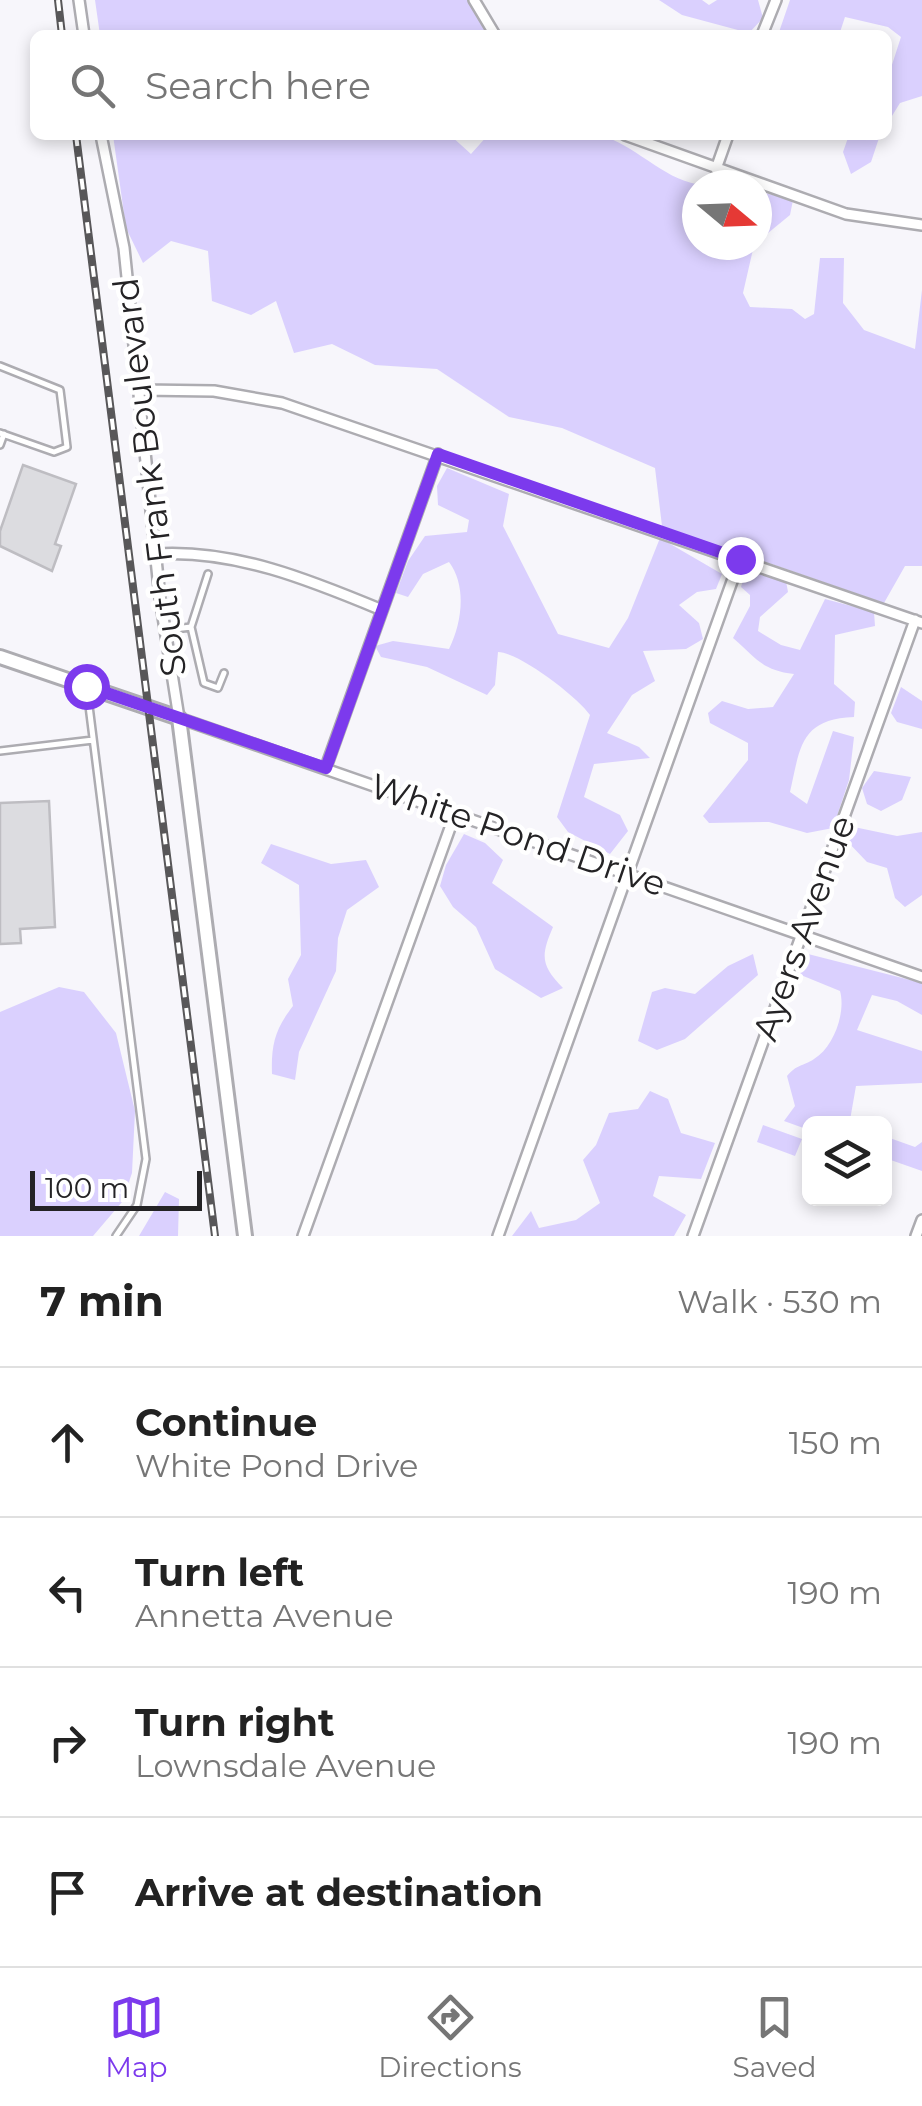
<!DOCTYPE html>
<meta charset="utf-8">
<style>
body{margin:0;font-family:Montserrat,sans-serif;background:#f2f2f2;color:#222}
.controls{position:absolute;right:30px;bottom:30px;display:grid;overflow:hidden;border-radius:15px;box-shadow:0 5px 15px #0003}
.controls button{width:90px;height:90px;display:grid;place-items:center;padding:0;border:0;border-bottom:2px solid #e0e0e0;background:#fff;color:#222;font:50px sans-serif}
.compass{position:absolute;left:682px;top:170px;width:90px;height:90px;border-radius:50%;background:#fff;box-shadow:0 5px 15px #0003;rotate:109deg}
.scale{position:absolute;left:30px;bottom:25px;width:172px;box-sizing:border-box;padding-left:10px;border:5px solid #242325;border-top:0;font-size:28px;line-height:35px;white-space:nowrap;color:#242325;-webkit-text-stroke:8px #fff;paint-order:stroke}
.stop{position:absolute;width:30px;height:30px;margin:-22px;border:8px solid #7c3aed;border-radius:50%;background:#fff}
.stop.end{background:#7c3aed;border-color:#fff;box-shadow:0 2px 10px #0008}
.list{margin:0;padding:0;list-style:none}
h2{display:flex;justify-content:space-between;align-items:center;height:130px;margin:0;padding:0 40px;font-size:42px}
h2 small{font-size:32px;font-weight:400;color:#767676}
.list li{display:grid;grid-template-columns:65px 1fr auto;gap:30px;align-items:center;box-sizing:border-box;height:150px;padding:0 40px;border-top:2px solid #e0e0e0}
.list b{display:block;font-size:38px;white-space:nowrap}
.list p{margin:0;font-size:32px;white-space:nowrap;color:#767676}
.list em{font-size:32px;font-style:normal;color:#767676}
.icon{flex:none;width:55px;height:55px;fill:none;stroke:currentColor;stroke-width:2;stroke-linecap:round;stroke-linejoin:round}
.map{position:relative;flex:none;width:922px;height:1236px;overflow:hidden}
.search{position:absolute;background:#fff;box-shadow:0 5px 15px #0003;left:30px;right:30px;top:30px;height:110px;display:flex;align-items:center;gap:25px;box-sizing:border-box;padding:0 35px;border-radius:15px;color:#767676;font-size:38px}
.sheet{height:730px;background:#fff}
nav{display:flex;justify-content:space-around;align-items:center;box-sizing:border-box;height:140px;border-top:2px solid #e0e0e0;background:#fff;font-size:28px;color:#767676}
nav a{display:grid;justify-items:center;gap:5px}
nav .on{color:#7c3aed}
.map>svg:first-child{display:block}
</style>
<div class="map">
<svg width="922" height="1236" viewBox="0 0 922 1236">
<rect width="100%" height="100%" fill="#f7f6fb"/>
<path fill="#dad0fe" d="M95,0H470L487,35H100Z
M659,0H702L709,5L717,0H758L763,18L749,33L682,15Z
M790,0H922V96L900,103L887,124V80L901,37L888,27L845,17L839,35H778Z
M113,135H450L471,154L488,135C518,135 580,127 606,137C640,149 668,183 704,185H697V245H754L743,293L750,307L792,309L805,319L814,314L820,258H844L843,303L864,330L915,349L922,290V566H905L884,603L662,526L655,468L562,428L509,417L437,369L375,365L332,344L294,353L276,301L251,315L212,301L208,251L171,241L143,263L126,228Z
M849,135H880L871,162L851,174L843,152Z
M757,191L793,200L790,215L757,242Z
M447,468L509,494L503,526L558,634L609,648L628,618L660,538L722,574L716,589L697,592L679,605L699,623L703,639L686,649L643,651L655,681L632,695L607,733L639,747L650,758L594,764L584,797L620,815L628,831L610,854L568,832L557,817L590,715C578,697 519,652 498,652L495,685L487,695L427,667L381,657L375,646L393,641L449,649C462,623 467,586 449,562L423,574L408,597L396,593L408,561L425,536L467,532L469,520L438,505L437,486Z
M747,568L786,581L788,592L760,617L758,631L781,645L800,650L825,599L874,612L875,626L835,635L834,684L855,702L854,717C800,719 800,748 790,792L807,804L833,731L854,737L849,780L833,828L807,833L769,822L709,823L703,816L748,760V743L710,723L708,713L722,701L748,709L773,707L794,674C762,670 757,659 733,638L750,606V595L741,587Z
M901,687L922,701V729L897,722L891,713Z
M874,771L911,777L902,800L881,811L867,804L862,788Z
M854,827L897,836L922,832V895L905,907L895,898L887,868L867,862L845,839Z
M464,834L485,843L503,860L492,883L553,927C541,955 540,965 563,988L541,998L495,969L476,927L453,907L440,886L446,865Z
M271,844L331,864L366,860L379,887L347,910L338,938L336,971L299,1052L295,1080L272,1074C271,1045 275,1029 293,1006L288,979L301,955L299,885L261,863Z
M753,954L758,975L685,1039L657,1050L638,1041L652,992L665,988L695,994L728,966Z
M808,954L922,983V1015L897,1001L872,995L857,1030L922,1051V1083L856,1086L850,1120L857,1123L810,1124L809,1130L784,1121L795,1106L787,1076C797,1064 802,1067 814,1059C834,1047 846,1012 840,991L796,973Z
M59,987L84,992L116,1033L135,1111L132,1173L122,1202L93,1236H0V1012Z
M650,1091L668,1099L681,1133L715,1143L701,1179L659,1176L653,1196L686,1215L674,1236H512L531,1211L539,1228L576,1220L600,1203L583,1160L596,1145L609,1113L638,1109Z
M763,1125L802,1139L795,1156L757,1142Z
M884,1136L915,1147L922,1142V1171L885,1158Z
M165,1192L179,1199L178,1236H139Z"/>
<path fill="#dcdce0" stroke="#bebdc2" stroke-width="2.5" d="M23,465L76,484L55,544L61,546L52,571L0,546V531Z
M49,801L55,927L20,929L21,943L0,944V803Z"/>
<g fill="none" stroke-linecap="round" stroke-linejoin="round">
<defs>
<path id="lane" d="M0,366L60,390L67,447L54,452L0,433
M0,445L4,434
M208,574L191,627L204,683L218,688L224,673
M166,630L191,627
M87,690L146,1159L137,1205L116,1236
M0,751L93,740"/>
<path id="street" d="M79,0L84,35
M474,0L495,35
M762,35L776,0
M101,135L124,248L160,598L179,718L922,977
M625,135L846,214L922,225
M716,169L728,135
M142,390L214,391L282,403L922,623
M156,554C234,549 310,580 382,610
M326,767L438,454
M303,1236L455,814
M498,1236L740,559
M693,1236L915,620
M916,1236L922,1220"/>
<path id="secondary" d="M0,657L179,718L245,1236"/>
</defs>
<use href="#lane" stroke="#adacb1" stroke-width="10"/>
<use href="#street" stroke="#adacb1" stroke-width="14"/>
<use href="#secondary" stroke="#adacb1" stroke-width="18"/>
<use href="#lane" stroke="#fff" stroke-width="5"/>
<use href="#street" stroke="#fff" stroke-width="9"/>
<use href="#secondary" stroke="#fff" stroke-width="12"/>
<defs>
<path id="rail" d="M58,0L62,35
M76,135L215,1236"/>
</defs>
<use href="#rail" stroke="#585759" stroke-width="8"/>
<use href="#rail" stroke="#fff" stroke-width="4" stroke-dasharray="11" stroke-linecap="butt"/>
</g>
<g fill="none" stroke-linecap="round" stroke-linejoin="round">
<path stroke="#7c3aed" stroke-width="12" d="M86,686L326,768L438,454L740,559"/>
</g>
<g text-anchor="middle" stroke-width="9" stroke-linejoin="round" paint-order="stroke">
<g font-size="35" fill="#242325" stroke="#fff">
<text transform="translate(150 477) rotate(-97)" y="12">South Frank Boulevard</text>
<text transform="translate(518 835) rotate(19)" y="12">White Pond Drive</text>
<text transform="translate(804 928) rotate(-70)" y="12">Ayers Avenue</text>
</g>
</g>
</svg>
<div class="controls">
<button><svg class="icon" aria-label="layers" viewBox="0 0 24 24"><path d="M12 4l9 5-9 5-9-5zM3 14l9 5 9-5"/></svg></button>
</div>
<svg class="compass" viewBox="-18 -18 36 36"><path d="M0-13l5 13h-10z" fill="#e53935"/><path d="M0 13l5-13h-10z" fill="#767676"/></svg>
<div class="scale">100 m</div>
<div class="stop" style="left:86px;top:686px"></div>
<div class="stop end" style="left:740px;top:559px"></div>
<div class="search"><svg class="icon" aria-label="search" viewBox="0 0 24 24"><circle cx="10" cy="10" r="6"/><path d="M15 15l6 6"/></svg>Search here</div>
</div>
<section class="sheet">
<h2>7 min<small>Walk · 530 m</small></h2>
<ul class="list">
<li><svg class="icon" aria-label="ahead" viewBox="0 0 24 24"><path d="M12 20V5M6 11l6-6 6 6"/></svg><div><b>Continue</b><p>White Pond Drive</p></div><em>150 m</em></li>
<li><svg class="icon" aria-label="left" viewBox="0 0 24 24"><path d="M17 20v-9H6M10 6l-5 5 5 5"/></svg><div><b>Turn left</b><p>Annetta Avenue</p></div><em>190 m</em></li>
<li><svg class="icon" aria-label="right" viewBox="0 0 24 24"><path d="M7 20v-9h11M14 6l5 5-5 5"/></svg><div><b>Turn right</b><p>Lownsdale Avenue</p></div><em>190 m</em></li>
<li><svg class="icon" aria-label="arrive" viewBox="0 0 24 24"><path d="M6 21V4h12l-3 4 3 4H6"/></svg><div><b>Arrive at destination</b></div></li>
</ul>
</section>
<nav>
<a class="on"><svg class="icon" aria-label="map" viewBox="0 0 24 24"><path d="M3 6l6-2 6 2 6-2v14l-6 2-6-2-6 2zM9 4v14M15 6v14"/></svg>Map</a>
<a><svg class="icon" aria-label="directions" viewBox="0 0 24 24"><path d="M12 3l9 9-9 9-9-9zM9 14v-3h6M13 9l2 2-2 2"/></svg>Directions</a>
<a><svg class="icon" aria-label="saved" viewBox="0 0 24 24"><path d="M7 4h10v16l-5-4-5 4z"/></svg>Saved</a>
</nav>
